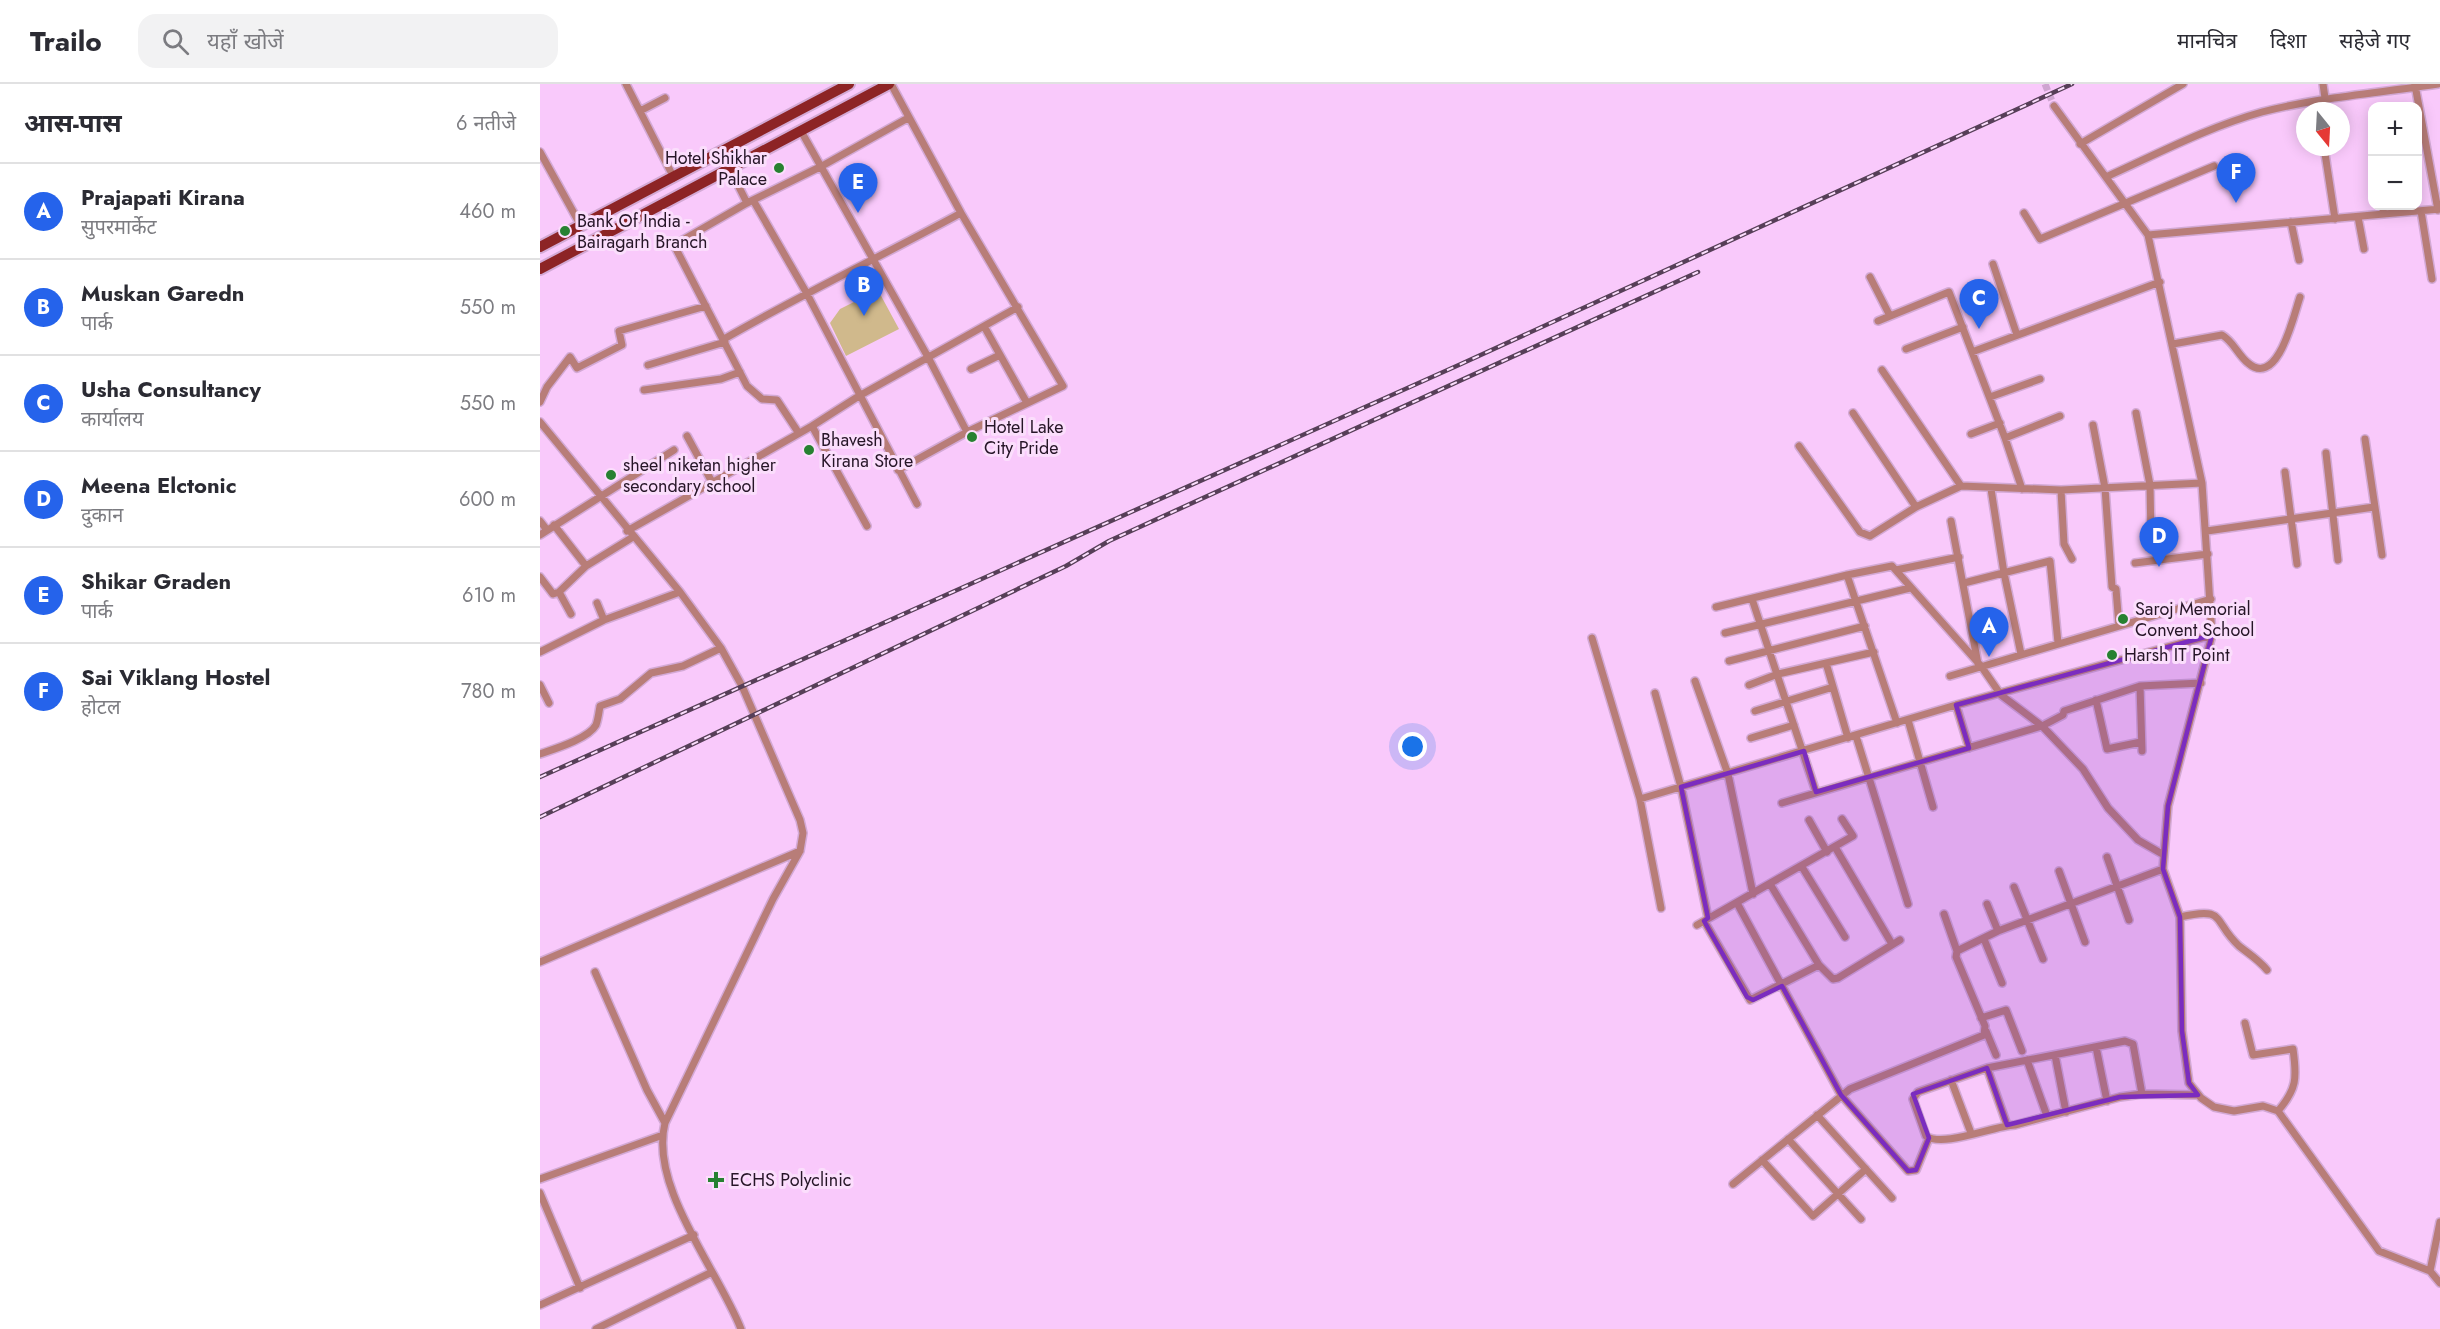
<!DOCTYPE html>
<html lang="hi">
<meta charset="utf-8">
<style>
body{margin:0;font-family:Jost,"Noto Sans Devanagari",sans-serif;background:#f2f2f3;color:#2b2b33}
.controls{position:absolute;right:18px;top:18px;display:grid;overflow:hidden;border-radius:12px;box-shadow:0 3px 15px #0003}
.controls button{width:54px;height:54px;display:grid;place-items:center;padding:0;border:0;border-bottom:2px solid #e1e1e2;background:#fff;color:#2b2b33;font:30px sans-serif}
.compass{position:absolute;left:1756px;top:18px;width:54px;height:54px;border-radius:50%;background:#fff;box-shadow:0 3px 15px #0003;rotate:162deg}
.you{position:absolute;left:873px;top:663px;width:21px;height:21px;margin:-15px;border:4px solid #fff;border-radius:50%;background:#1a73e8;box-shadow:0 0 0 9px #1a73e833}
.badge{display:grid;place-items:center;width:39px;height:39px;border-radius:50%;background:#2563eb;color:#fff;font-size:20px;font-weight:700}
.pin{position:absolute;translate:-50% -50px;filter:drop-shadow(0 2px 3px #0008)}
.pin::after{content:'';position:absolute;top:32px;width:21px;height:18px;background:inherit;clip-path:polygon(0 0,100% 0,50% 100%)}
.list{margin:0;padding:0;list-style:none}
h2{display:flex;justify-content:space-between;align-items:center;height:78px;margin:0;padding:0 24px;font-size:26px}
h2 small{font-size:20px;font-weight:400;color:#7c7c81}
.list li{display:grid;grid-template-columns:39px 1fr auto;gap:18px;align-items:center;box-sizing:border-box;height:96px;padding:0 24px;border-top:2px solid #e1e1e2}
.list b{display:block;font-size:22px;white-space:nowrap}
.list p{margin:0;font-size:20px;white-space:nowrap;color:#7c7c81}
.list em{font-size:20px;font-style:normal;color:#7c7c81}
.icon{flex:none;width:33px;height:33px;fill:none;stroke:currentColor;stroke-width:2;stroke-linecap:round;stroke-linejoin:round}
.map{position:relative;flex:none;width:1900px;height:1245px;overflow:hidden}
header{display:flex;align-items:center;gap:36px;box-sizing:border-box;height:84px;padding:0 30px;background:#fff;border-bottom:2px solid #e1e1e2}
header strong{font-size:28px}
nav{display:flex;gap:33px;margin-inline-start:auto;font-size:21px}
.search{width:420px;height:54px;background:#f2f2f3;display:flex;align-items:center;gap:15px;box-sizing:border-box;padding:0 21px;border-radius:18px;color:#7c7c81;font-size:22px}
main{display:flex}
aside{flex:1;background:#fff}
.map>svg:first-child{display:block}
</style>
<header>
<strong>Trailo</strong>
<div class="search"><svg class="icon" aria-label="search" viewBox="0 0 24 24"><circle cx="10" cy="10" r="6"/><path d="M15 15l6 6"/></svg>यहाँ खोजें</div>
<nav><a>मानचित्र</a><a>दिशा</a><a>सहेजे गए</a></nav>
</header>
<main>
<aside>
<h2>आस-पास<small>6 नतीजे</small></h2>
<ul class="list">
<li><span class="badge">A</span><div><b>Prajapati Kirana</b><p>सुपरमार्केट</p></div><em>460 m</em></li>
<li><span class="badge">B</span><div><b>Muskan Garedn</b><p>पार्क</p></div><em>550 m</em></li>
<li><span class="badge">C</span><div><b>Usha Consultancy</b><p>कार्यालय</p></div><em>550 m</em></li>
<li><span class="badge">D</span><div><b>Meena Elctonic</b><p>दुकान</p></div><em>600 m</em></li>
<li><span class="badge">E</span><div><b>Shikar Graden</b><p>पार्क</p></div><em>610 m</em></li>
<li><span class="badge">F</span><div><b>Sai Viklang Hostel</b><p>होटल</p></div><em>780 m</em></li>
</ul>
</aside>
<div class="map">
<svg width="1900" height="1245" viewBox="0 0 1900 1245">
<rect width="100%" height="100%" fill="#f9c9fb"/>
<path fill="#d0b98c" d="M322,204L327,213L339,208L359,245L306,272L290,239L300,225L320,215L317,205Z"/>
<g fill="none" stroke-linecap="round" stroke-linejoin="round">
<path stroke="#cfa5d1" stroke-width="7" stroke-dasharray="7 3.5" stroke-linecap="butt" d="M1505,0L1514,22"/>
<defs>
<path id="street" d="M86,0L134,94
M351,0L421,129L523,302L427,348L358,386
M1783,0L1785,14
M1875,1L1898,126
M1778,17L1779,27
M1514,22L1608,151L1662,399L1672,551L1628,722L1623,785L1640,833L1642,947L1649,999L1661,1014L1674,1023L1694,1027L1723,1022L1738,1027L1839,1167L1890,1187L1900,1199
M100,27L125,14
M261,47L388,273L427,348
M1540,60L1643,0
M1784,63L1795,135
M0,68L41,142
M190,85L207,119
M1566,93C1617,70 1668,43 1722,28C1780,13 1839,9 1898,0
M213,116L266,208L377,420
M1842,122L1844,130
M1881,127L1892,195
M1484,129L1500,155L1674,82
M1818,133L1824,165
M1751,138L1759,176
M1608,151L1900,125
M1453,180L1477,251
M1330,193L1350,232
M1338,237L1409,208L1465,354L1482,405
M445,244L487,319
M184,255C262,210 342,172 421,129
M1633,260L1682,251C1693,257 1698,271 1708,279C1738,305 1754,230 1760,213
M1366,265L1423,243
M1432,268L1620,198
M108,281L185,258
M431,285L460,271
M1342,286L1421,402
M104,306L181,295L200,288
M1450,313L1500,295
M0,318L7,303L30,273L37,284L82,261L79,247L166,222
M1313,329L1376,423
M1596,329L1610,401L1611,453
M0,338L140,508L181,564L202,602L260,736L263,749L260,767L233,815L125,1039C109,1103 178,1186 201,1245
M1553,341L1565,404L1572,503L1576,505L1579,542
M272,342L327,442
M258,348L237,316L222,315L207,302L134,161L207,119L282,82L368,34
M1431,350L1460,339
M147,352L172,398
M1465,354L1520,332
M1825,355L1842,471
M1259,362L1320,448L1330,452L1376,423L1421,402L1521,406L1662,399
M1786,369L1798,476
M1745,388L1757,480
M1451,405L1464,489L1481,570
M1521,406L1524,460L1532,475
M0,437L7,446
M1411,437L1438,580
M14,441L46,482
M87,447L272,342L319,312L478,223
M1667,447L1834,423
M0,451L134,366
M1595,479L1668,470
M1356,486L1419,473
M1307,491L1352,482L1441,582L1461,611L1502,642L1543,685L1568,724L1598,756L1624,771
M0,493L13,510L19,508L46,482L93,453
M1424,499L1510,477L1518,559
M19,508L31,530
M1212,515L1276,708
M57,519L64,536
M1176,523L1307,491L1357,639
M1185,549L1370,504
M1052,554L1100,715L1121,824
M0,568L64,536L140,508
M1189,577L1325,542
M1286,579L1308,654
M1410,592L1671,515
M1155,597L1188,690L1213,810
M0,601L9,619
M1209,601L1238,590L1334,568
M1600,602L1602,667
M1115,609L1141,703L1168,834
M1556,616L1567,665L1601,658
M1416,621L1429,664
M1215,627L1293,603
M1368,636L1393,723
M1316,652L1368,820
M1211,654L1254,641
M0,670C14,665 48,655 56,641C58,636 59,628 60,622L80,615L111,589L143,582L181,564
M1100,715L1416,621L1672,551
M1242,719L1502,642L1523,631L1524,627L1600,602L1661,599
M1269,736L1287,768
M1295,763L1352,860
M1567,773L1589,836
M1262,783L1305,853
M1519,787L1545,858
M1230,800L1279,881L1293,895L1298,894L1360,856
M1474,803L1503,875
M1197,819L1301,1011L1368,1087L1376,1086L1389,1054
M1447,820L1458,847
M1404,830L1417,867
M1640,833C1687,822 1672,837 1699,862C1709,870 1719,876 1727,886
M1164,837L1210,916L1279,881
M1157,841L1313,752L1302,735
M1444,855L1462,899
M0,878L260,767
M55,888L107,1006L125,1039
M1441,934L1466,926L1482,967
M1705,939L1713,971L1753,965C1757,994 1757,1005 1738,1027
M1446,947L1456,971
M1556,963L1567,1017
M1515,971L1526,1028
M1487,976L1507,1032
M1447,984L1467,1041
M1411,996L1431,1049
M1602,1010L1593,960L1585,957L1447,984L1378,1008L1373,1015L1386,1052C1403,1064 1453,1042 1475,1041L1580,1013L1602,1010L1658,1011
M1277,1031L1352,1114
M1248,1055L1321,1135
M1222,1076L1273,1132L1326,1085
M0,1095L123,1051
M1193,1100L1310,1005L1444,951L1445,942L1416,873L1417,867L1458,847L1623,785
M0,1109L40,1204
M1890,1187L1900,1138
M0,1221L154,1151
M56,1245L172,1188"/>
<path id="primary" d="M0,163L309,0
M0,185L349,0"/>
</defs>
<use href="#street" stroke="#d3a9d5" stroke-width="10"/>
<use href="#primary" stroke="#d3a9d5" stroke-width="14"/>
<use href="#street" stroke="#b87d78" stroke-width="7"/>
<use href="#primary" stroke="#8d2425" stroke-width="10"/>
<defs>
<path id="rail" d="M0,693L921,280L1532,0
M0,733L526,482L569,457L1158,188"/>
</defs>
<use href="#rail" stroke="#573f58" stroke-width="4.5"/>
<use href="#rail" stroke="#fbdefc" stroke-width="2" stroke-dasharray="7" stroke-linecap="butt"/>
</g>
<path fill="#7b2cbf" fill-opacity="0.2" stroke="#7b2cbf" stroke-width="4.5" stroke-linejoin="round" d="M1672,551L1628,722L1623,785L1640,833L1642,947L1649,999L1658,1011L1580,1013L1467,1041L1447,984L1373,1010L1389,1054L1376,1086L1368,1087L1301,1011L1242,902L1213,916L1207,913L1164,837L1168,834L1141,703L1264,667L1276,708L1429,664L1416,621Z"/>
<g fill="#278131" stroke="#fbdefc" stroke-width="2">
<circle cx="239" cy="84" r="6"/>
<circle cx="25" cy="147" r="6"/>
<circle cx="432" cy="353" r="6"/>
<circle cx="269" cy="366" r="6"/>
<circle cx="71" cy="391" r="6"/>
<circle cx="1583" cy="535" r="6"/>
<circle cx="1572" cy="571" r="6"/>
<path d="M173 1087h6v6h6v6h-6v6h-6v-6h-6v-6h6z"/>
</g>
<g text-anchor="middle" stroke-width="6" stroke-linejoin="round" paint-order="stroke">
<g font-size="18" fill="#261527" stroke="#fbdefc" text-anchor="start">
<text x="227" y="80" text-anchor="end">Hotel Shikhar<tspan x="227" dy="21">Palace</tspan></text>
<text x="37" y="143">Bank Of India -<tspan x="37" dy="21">Bairagarh Branch</tspan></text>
<text x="444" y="349">Hotel Lake<tspan x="444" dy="21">City Pride</tspan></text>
<text x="281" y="362">Bhavesh<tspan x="281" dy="21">Kirana Store</tspan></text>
<text x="83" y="387">sheel niketan higher<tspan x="83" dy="21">secondary school</tspan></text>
<text x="1595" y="531">Saroj Memorial<tspan x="1595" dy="21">Convent School</tspan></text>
<text x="1584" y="577">Harsh IT Point</text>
<text x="190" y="1102">ECHS Polyclinic</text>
</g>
</g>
</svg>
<div class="controls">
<button>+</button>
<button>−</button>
</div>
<svg class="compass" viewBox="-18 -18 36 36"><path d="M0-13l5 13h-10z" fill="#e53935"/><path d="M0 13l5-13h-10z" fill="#7c7c81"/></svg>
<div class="you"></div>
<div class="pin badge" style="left:1449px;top:573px">A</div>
<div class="pin badge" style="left:324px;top:232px">B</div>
<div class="pin badge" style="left:1439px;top:245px">C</div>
<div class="pin badge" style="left:1619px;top:483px">D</div>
<div class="pin badge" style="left:318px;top:129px">E</div>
<div class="pin badge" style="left:1696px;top:119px">F</div>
</div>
</main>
